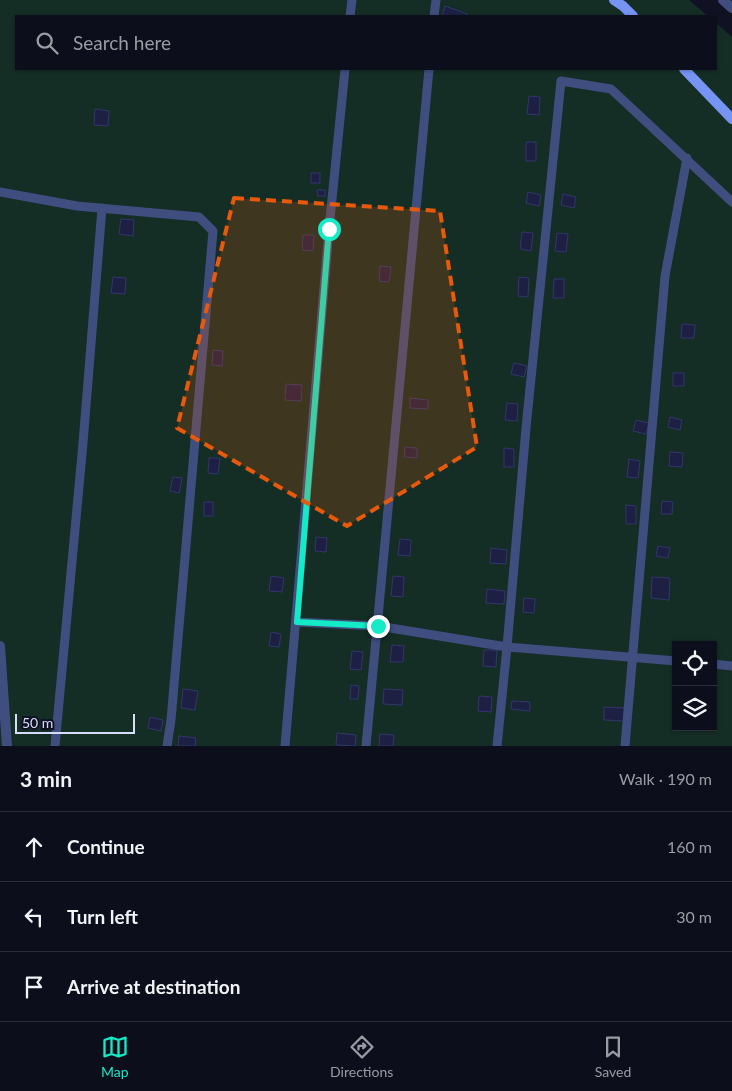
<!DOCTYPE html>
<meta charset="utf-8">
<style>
body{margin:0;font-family:Lato,sans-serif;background:#151724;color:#f1f3f6}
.controls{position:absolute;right:15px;bottom:15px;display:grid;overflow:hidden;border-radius:0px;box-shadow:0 1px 4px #0004}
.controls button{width:45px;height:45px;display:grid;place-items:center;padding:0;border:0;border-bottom:1px solid #2c2e3a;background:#0c0e1b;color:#f1f3f6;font:25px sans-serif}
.scale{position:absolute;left:15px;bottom:12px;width:120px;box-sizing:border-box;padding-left:5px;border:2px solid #d6dcfc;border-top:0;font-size:14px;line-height:18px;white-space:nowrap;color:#d6dcfc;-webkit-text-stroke:4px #101224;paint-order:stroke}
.stop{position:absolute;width:15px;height:15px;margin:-11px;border:4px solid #14eac6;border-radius:50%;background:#fff}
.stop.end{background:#14eac6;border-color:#fff;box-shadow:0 1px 5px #0008}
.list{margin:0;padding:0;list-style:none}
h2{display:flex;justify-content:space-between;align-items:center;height:65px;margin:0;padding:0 20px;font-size:21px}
h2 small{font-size:16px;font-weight:400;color:#9a9ca3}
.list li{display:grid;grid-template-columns:32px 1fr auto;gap:15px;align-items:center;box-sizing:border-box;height:70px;padding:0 20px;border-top:1px solid #2c2e3a}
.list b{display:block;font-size:19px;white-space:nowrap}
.list em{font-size:16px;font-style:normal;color:#9a9ca3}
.icon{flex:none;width:28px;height:28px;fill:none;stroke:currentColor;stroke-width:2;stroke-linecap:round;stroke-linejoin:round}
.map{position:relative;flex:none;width:732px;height:746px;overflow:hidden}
.search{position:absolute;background:#0c0e1b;box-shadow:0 1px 4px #0004;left:15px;right:15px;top:15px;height:55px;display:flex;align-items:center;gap:12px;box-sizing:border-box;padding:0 18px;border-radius:0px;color:#9a9ca3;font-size:19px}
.sheet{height:275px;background:#0c0e1b}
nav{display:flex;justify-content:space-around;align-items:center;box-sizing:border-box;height:70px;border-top:1px solid #2c2e3a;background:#0c0e1b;font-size:14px;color:#9a9ca3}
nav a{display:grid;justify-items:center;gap:2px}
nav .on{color:#14eac6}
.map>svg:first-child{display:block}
</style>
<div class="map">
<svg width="732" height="746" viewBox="0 0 732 746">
<rect width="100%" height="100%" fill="#101224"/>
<path fill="#142d25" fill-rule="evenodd" d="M0,0H689L708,16H16V69H716V23L732,37V746H0ZM676,645H713V727H676Z"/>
<path fill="#1e2043" stroke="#32366d" d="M445,6L467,14L466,16H442Z
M529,96L540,97L539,115L527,114Z
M95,109L109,111L108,126L94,125Z
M526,142H536V161H526Z
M311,173H320V183H311Z
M317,190H325V196H318Z
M528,192L541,195L539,206L526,203Z
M563,194L576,197L574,208L561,205Z
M121,219L134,220L133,236L119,234Z
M522,232L533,233L531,251L520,249Z
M557,233L568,234L566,252L555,251Z
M303,235H314L313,251L302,250Z
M380,266L391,267L389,282L379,281Z
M113,277L126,278L125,294L111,293Z
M519,277L529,278L528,297L518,296Z
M554,279H564V298H553Z
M682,324L695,325L694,338H681Z
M213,350L223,351L222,366L212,365Z
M514,363L527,366L524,377L511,374Z
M673,373H684V386H673Z
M286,384L302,385L301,401L285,400Z
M410,398L428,400V409L410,408Z
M507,403L518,404L517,421L505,420Z
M670,417L682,420L680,430L668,427Z
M636,420L649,423L646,434L633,431Z
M405,447L417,448V458L404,457Z
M504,448L514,449V467H504Z
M670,452L683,453L682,467L669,466Z
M209,458H220L218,474L208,473Z
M629,459L640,461L638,478L627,477Z
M173,477L182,478L179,493L170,491Z
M662,501L673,502L672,514H661Z
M204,502H213V516H204Z
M626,505L636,506V524H626Z
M316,537L327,538L326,552L315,551Z
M400,539L411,540L410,556L398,555Z
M658,546L670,548L668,558L656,556Z
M491,548L507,550L506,564L490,563Z
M271,576L284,578L282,592L269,591Z
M393,576L404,577L403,597L391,596Z
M652,577L670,578L669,600L651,598Z
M487,589L505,591L504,604L486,603Z
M524,598L535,599L534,613L523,612Z
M271,632L281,634L279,647L269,646Z
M392,645L404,646L403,662H390Z
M484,650H497L496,667L483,666Z
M352,651L363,652L361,670L350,669Z
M351,685L359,686L358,699H350Z
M183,689L198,691L195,710L181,708Z
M384,689L403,690L402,705L383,704Z
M479,696L492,697L491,712L478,711Z
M512,701L530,702V711L511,709Z
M604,707L625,708L624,721L604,720Z
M150,717L163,720L161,731L148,728Z
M337,733L356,735L355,746L336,745Z
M380,734L394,735L393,746H379Z
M179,736L196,738L195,746H178Z"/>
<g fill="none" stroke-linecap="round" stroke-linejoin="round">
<path stroke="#3f4e7f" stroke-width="9" d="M350,16L352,0
M434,16L436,0
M0,192L77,206L199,217L213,231L171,720L167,746
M297,622L378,626L507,647L676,661
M713,664L732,666
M55,746L83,443L102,208
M285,746L329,229L345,69
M366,746L429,69
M497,746L507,647L526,428L561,81L611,89L732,202
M625,746L665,276L687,158"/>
<path stroke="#3f4e7f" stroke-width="10" d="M723,0L732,8
M0,646L7,746"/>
<path stroke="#7594f4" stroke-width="10" d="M614,0L623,6L633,16
M684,69L732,119"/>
</g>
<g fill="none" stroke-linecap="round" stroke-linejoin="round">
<path stroke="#14eac6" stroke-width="6" d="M329,229L297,622L378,626"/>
</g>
<path fill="#e8590c" fill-opacity="0.2" stroke="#e8590c" stroke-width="4" stroke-dasharray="10 6" stroke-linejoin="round" d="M234,198L440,211L477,447L347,526L177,428Z"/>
</svg>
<div class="controls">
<button><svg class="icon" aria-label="locate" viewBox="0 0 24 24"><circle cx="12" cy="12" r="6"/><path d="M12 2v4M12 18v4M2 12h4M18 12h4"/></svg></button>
<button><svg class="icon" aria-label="layers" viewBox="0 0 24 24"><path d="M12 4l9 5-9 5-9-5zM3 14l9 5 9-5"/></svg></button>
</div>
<div class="scale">50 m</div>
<div class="stop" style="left:329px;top:229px"></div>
<div class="stop end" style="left:378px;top:626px"></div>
<div class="search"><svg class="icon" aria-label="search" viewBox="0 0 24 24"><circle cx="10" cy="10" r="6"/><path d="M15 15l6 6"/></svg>Search here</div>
</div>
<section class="sheet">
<h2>3 min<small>Walk · 190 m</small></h2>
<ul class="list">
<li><svg class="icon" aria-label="ahead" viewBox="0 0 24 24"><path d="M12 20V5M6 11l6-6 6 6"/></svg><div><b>Continue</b></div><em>160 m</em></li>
<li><svg class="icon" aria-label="left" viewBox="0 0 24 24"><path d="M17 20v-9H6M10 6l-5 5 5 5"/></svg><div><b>Turn left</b></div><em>30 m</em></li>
<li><svg class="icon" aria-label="arrive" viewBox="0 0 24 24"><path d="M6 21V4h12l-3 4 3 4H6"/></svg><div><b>Arrive at destination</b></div></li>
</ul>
</section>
<nav>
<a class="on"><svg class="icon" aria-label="map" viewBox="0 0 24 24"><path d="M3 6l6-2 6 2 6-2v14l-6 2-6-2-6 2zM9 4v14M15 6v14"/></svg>Map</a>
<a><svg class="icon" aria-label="directions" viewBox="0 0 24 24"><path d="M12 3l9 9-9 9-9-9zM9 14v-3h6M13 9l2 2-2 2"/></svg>Directions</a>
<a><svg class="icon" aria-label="saved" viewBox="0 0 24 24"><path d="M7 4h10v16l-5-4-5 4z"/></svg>Saved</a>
</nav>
